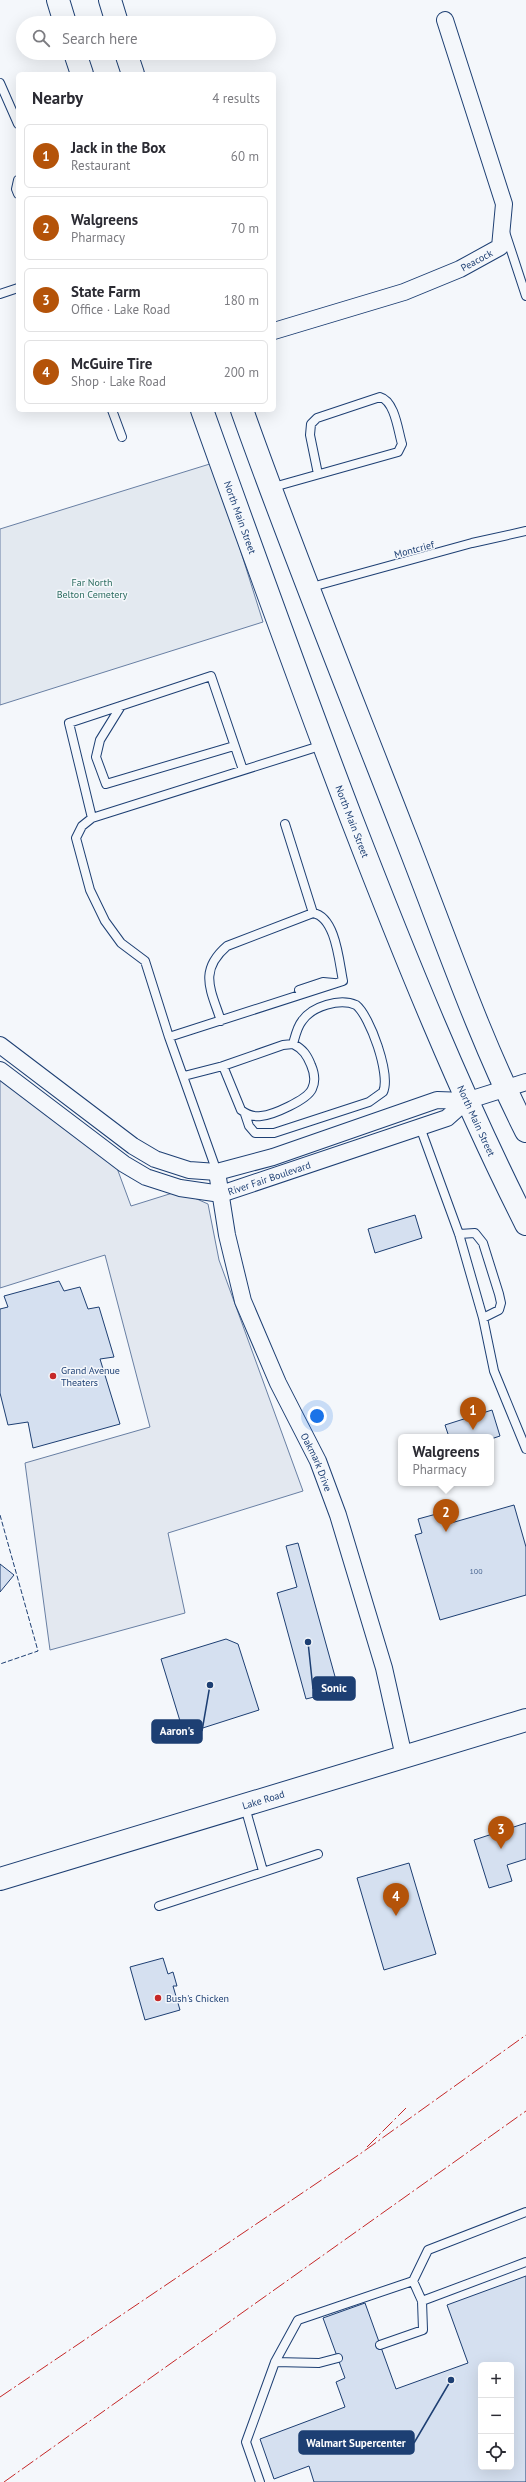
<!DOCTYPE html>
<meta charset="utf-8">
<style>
body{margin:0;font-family:"PT Sans",sans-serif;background:#f2f2f3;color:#2b2b33}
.controls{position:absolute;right:12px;bottom:12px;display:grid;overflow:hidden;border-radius:6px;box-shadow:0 4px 16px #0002}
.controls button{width:36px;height:36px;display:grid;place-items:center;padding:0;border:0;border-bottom:1px solid #e1e1e2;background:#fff;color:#2b2b33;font:20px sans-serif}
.you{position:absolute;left:317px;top:1416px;width:14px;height:14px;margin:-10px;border:3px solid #fff;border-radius:50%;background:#1a73e8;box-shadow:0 0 0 6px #1a73e833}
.badge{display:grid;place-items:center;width:26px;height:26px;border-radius:50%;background:#b45309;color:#fff;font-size:13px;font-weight:700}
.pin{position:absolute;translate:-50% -33px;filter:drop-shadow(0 1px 2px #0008)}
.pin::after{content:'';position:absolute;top:21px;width:14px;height:12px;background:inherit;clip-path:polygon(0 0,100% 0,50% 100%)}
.popup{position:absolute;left:398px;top:1434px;width:96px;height:52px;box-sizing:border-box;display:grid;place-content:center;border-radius:6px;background:#fff;filter:drop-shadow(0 1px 3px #0005);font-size:13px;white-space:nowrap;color:#7c7c81}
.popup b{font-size:15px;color:#2b2b33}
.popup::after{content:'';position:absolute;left:50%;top:100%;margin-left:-8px;border:8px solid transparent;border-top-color:#fff}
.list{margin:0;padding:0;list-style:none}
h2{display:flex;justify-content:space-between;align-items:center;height:52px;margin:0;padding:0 16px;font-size:17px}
h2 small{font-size:13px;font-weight:400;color:#7c7c81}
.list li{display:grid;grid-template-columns:26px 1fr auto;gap:12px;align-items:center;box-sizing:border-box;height:64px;margin:0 8px 8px;padding:0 8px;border:1px solid #e1e1e2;border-radius:6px}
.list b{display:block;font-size:15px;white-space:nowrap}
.list p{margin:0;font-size:13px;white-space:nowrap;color:#7c7c81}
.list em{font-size:13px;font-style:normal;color:#7c7c81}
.icon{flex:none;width:22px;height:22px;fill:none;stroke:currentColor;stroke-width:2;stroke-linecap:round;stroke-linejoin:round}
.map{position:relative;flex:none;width:526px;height:2482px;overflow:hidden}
.search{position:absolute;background:#fff;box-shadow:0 4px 16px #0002;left:16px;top:16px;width:260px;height:44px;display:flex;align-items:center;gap:10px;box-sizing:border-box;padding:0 14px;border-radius:22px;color:#7c7c81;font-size:15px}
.panel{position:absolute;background:#fff;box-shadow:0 4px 16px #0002;left:16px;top:72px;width:260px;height:340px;border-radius:6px}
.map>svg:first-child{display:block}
</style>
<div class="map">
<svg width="526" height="2482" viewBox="0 0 526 2482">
<rect width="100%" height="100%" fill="#f4f7fb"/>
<path fill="#e3e9f0" stroke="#687fa3" d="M213,463L263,622L0,705V529Z"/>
<path fill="#e3e8f0" stroke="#687fa3" d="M0,1074L114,1160L131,1206L179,1191L208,1204L219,1260L303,1491L168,1533L185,1613L50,1650L25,1463L150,1427L105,1255L0,1288Z"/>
<path fill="#d5e0f0" stroke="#1d3f73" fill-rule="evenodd" d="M415,1215L422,1238L375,1253L368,1229Z
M59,1281L64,1291L80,1287L88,1309L99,1307L114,1357L100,1359L120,1424L33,1448L28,1422L8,1425L0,1393V1309L8,1307L4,1296Z
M492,1410L500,1436L491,1439V1437H449L445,1425Z
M514,1505L526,1547V1595L440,1620L415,1535L422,1533L418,1519L440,1513L444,1525Z
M298,1543L339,1691L306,1699L277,1593L297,1587L286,1546Z
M0,1564L14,1575L0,1592Z
M226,1639L238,1644L259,1710L184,1734L161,1659Z
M526,1823V1859L507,1865L512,1881L489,1888L474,1840Z
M409,1863L436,1954L384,1970L357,1878Z
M163,1958L168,1974L173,1972L177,1986H173L180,2010L145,2020L130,1967Z
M526,2276V2482H314L309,2466L274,2479L260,2439L345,2407L336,2382L345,2378L323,2318L365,2303L396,2389L468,2363L447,2305ZM481,2365H511V2467H481Z"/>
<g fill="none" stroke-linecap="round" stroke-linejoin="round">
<defs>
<path id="service" d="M0,83L18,124
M18,180L16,189L18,194
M505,232L526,296
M0,294L18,288
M112,410L122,437
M270,488L398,452L402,444C398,431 395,401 380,397L317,418L311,424L310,435L318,474
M308,588L472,543L526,531
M121,706L100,740L96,757L106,784L234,746
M92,818L69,723L211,676L243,770
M285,824L313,913
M299,990L323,982L334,983
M169,1037L343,981C339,962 336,917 313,913L227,946C198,971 211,990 221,1021
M184,1076L223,1066L283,1045L293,1044C303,1049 307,1055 311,1065C314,1072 316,1081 312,1089C307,1100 273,1115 261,1116C254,1117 246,1114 241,1110L223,1066
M245,1114L249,1126L255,1133H274L369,1102L383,1092C391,1075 370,1016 356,1005C340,998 312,1006 302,1021C297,1027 295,1037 293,1044
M420,1127L459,1234L483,1318L494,1371L526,1449
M217,1172L169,1037L145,961L121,943L105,921L90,890L76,838L82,826L92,818L323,745
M459,1234L475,1233L483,1243L499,1294L501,1303L499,1310L483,1318
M245,1807L263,1871
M159,1906L318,1854
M413,2281L422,2301L526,2262
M380,2345L423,2330L422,2301
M275,2362L319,2363L338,2358
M260,2482L246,2442L275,2362L298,2320L413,2281L428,2250L526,2212"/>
<g id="minor">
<path id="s1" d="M274,331L404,292L460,269L500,247L504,204L445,20"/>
<path d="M0,1045L133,1146L155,1159L189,1170L217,1172L273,1157L437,1100L466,1101L526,1082"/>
<path id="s2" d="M0,1070L124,1164L146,1177L180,1188L221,1194L447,1118L466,1101"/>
<path id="s3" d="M217,1172L227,1235L243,1301L278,1383L318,1461L338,1515L384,1668L404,1757"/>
</g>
<g id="secondary">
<path id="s4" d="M0,1879L526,1720"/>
</g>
<g id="primary">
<path d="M58,0L65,23"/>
<path d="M110,0L117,23"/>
<path d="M75,53L82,74"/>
<path d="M126,53L133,74"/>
<path id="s5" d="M202,410C251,547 300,684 352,820C405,957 460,1093 526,1224"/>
<path d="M242,410C292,551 348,689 402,828C442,929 477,1034 526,1131"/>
</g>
</defs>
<use href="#service" stroke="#1d3f73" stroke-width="10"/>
<use href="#minor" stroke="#1d3f73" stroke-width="18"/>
<use href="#secondary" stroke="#1d3f73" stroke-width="24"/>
<use href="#primary" stroke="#1d3f73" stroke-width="24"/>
<use href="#service" stroke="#f4f7fb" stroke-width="8"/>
<use href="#minor" stroke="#f4f7fb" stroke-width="16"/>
<use href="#secondary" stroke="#f4f7fb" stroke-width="22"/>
<use href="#primary" stroke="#f4f7fb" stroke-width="22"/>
<path stroke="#1d3f73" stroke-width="1" stroke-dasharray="5 2" stroke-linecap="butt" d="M0,1515L38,1651L0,1664"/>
<path stroke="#c62828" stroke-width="1" stroke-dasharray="14 3 2 3" stroke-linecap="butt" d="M367,2147L406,2108
M0,2397L360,2154L526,2035
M4,2482L526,2111"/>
</g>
<g fill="#c62828" stroke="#f4f7fb" stroke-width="1.5">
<circle cx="53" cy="1376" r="4"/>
<circle cx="158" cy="1998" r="4"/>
</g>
<g text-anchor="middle" stroke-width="3" stroke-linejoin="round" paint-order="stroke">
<g font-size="8" fill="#4b6792">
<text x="476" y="1574">100</text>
</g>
<g font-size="10" fill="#1d3f73" stroke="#f4f7fb">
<text dy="4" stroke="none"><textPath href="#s1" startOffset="215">Peacock</textPath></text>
<text dy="4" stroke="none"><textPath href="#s5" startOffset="114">North Main Street</textPath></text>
<text transform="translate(414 549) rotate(-15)" y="4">Montcrief</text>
<text dy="4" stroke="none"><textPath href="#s5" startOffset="438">North Main Street</textPath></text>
<text dy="4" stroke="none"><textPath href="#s5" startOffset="762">North Main Street</textPath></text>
<text dy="4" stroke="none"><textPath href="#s2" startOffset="309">River Fair Boulevard</textPath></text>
<text dy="4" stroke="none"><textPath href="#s3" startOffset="309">Oakmark Drive</textPath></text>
<text dy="4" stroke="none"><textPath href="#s4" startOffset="275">Lake Road</textPath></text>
</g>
<g font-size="10" fill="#2c6c60" stroke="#f4f7fb">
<text x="92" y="586">Far North<tspan x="92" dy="12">Belton Cemetery</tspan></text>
</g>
<g font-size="10" fill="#1d3f73" stroke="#f4f7fb" text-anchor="start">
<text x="61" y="1374">Grand Avenue<tspan x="61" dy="12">Theaters</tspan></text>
<text x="166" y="2002">Bush's Chicken</text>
</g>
</g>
<path fill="none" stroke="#1d3f73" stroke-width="1.5" d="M308 1642L313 1689M210 1685L202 1731M451 2380L414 2443"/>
<g fill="#1d3f73" stroke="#f4f7fb" stroke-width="1.5">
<circle cx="308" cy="1642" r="4"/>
<circle cx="210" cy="1685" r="4"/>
<circle cx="451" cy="2380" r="4"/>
</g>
<g fill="#1d3f73" stroke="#1d3f73" stroke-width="1.5">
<rect x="313" y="1677" width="42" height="23" rx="4"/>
<rect x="152" y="1720" width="50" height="23" rx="4"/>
<rect x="299" y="2431" width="115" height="23" rx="4"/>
</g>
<g font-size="11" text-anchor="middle" font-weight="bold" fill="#fff">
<text x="334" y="1692">Sonic</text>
<text x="177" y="1735">Aaron's</text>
<text x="356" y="2447">Walmart Supercenter</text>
</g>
</svg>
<div class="controls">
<button>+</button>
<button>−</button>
<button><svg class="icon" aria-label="locate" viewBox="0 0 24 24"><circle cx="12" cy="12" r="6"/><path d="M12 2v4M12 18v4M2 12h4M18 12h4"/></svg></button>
</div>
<div class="you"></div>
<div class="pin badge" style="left:473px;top:1430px">1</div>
<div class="pin badge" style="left:446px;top:1532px">2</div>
<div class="popup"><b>Walgreens</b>Pharmacy</div>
<div class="pin badge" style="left:501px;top:1849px">3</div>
<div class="pin badge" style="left:396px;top:1916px">4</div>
<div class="search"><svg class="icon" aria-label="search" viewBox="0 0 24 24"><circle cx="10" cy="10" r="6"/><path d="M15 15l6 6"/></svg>Search here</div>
<section class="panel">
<h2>Nearby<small>4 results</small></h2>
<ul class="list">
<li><span class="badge">1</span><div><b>Jack in the Box</b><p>Restaurant</p></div><em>60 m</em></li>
<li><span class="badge">2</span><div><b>Walgreens</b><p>Pharmacy</p></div><em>70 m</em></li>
<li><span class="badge">3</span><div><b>State Farm</b><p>Office · Lake Road</p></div><em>180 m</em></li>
<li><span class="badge">4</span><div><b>McGuire Tire</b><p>Shop · Lake Road</p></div><em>200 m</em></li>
</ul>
</section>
</div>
